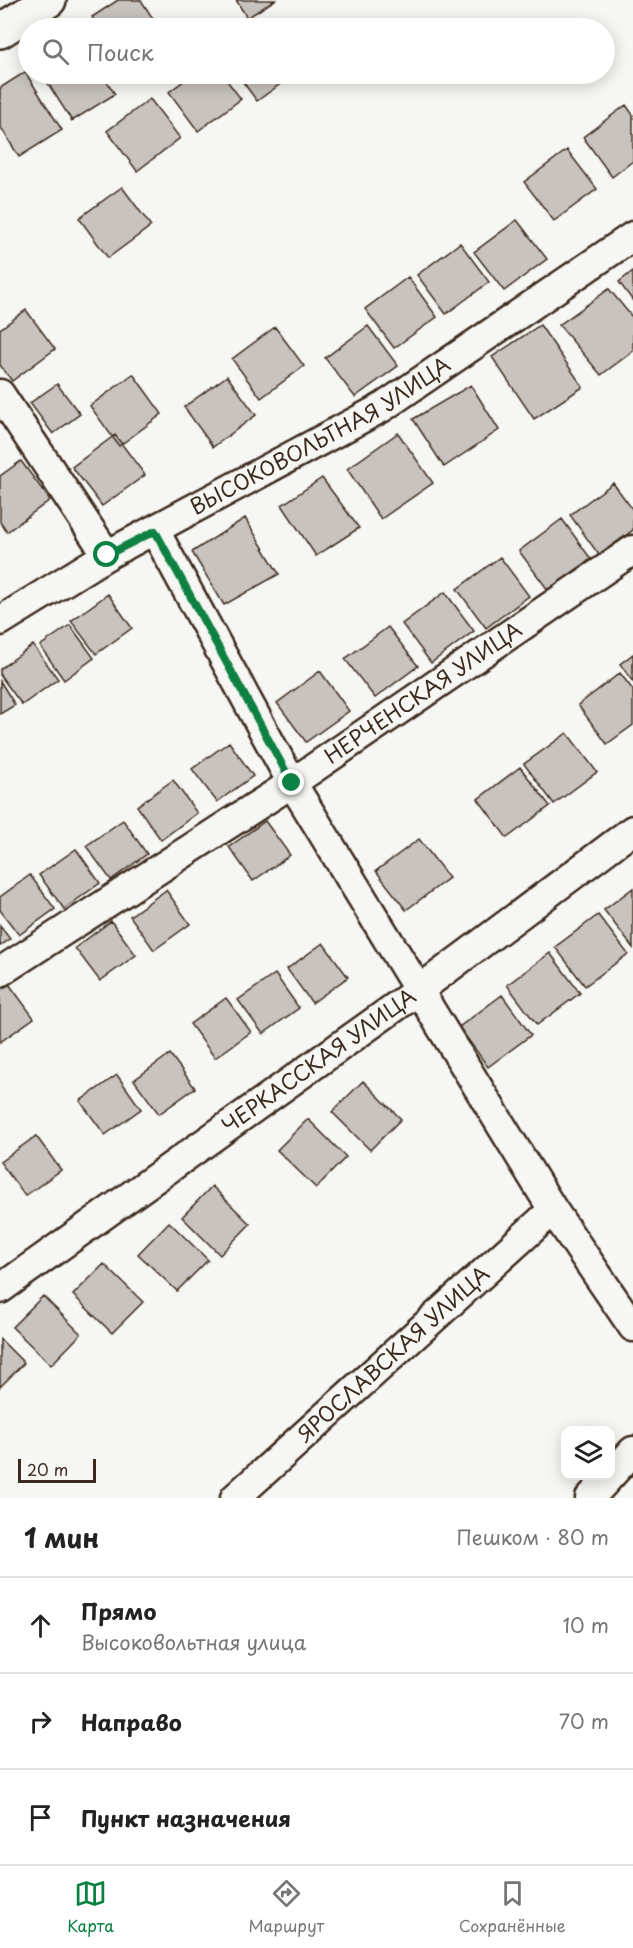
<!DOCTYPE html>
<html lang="ru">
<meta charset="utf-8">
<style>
body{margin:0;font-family:"Playpen Sans",sans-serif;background:#f6f6f6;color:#222}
.controls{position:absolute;right:18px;bottom:18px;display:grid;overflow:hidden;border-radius:12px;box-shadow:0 3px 15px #0003}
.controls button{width:54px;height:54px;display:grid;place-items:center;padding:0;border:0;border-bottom:2px solid #e0e0e0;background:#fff;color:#222;font:30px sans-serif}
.scale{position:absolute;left:18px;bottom:15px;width:78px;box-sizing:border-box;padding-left:6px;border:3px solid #3b2a1e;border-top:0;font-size:16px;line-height:21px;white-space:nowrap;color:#3b2a1e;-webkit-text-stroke:4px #f6f6f2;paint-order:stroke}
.stop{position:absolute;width:18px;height:18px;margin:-14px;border:4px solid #0b8043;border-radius:50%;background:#fff}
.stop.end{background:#0b8043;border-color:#fff;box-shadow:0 2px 6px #0008}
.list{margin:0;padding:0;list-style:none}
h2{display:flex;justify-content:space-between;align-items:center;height:78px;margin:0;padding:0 24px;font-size:26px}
h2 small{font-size:20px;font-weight:400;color:#767676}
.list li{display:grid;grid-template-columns:39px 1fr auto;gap:18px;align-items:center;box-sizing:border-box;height:96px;padding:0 24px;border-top:2px solid #e0e0e0}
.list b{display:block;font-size:22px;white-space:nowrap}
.list p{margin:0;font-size:20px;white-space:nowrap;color:#767676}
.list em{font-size:20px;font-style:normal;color:#767676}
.icon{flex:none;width:33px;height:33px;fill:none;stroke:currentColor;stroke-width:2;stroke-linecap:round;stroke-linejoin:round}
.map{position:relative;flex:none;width:633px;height:1498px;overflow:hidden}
.search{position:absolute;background:#fff;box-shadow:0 3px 15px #0003;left:18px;right:18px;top:18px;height:66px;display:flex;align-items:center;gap:15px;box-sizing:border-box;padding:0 21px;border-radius:33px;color:#767676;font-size:22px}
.sheet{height:366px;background:#fff}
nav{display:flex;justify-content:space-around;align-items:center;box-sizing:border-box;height:84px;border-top:2px solid #e0e0e0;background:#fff;font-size:16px;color:#767676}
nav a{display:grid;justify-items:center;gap:3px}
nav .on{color:#0b8043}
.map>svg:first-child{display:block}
</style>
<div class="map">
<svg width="633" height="1498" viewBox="0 0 633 1498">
<rect width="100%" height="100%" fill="#f6f6f2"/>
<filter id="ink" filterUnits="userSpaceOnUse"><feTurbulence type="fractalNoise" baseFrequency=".0167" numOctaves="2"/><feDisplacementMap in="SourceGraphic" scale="12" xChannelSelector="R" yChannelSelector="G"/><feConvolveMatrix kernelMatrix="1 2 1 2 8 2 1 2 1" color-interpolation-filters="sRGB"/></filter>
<g filter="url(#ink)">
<path fill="#c8c3be" stroke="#3b2a1e" stroke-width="1.5" d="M118,0H141L159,28H99L92,17Z
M236,0H275L247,18Z
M25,72L62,130L19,157L0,126V88Z
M42,74H102L115,94L72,121Z
M193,74H222L241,99L198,131L169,92Z
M237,74H294L257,101Z
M150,99L180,138L137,171L107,131Z
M626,105L633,115V161L612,177L583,137Z
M567,150L597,189L554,221L524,182Z
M122,187L151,226L108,258L79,218Z
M517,220L547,259L504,291L474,252Z
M460,243L489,282L446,314L417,275Z
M633,271V301L619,282Z
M408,277L437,317L394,348L365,309Z
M609,289L633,318V351L601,375L559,325Z
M26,310L55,349L12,381L0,365V329Z
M540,325L583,387L534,419L492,357Z
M368,326L398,366L355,397L325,358Z
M275,327L304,366L261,398L232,359Z
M133,374L162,414L119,446L90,406Z
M227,376L256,415L213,447L184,407Z
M57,384L80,414L53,434L30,403Z
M471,385L499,430L444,467L413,419Z
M398,433L433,483L381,519L347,469Z
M115,435L145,475L102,506L72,467Z
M21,461L50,500L7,532L0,522V476Z
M322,478L359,528L316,556L282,505Z
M613,483L633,510V530L599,555L570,515Z
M245,518L279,574L224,605L192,552Z
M562,519L591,559L548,590L519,551Z
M500,557L529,596L486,628L457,589Z
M445,592L474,631L431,663L402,624Z
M108,594L132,628L96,654L71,621Z
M70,625L94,658L64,680L40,646Z
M388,627L418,666L375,698L345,659Z
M33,645L58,679L22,705L0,675V669Z
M633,654V682L620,664Z
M320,671L349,711L306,742L277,703Z
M620,673L633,690V725L607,744L578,705Z
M0,681L15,705L0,714Z
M567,733L597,772L554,804L524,764Z
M229,742L253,776L217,802L192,769Z
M520,767L550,806L507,838L478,799Z
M173,780L197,813L161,840L137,806Z
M123,820L147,854L111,880L86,846Z
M265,821L290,855L253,881L229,847Z
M419,839L449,878L406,910L376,871Z
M76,849L100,883L64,909L39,875Z
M30,875L55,909L19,935L0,910V897Z
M633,888V948L604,910Z
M166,890L190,924L154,950L130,916Z
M598,915L628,954L585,986L555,947Z
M111,921L136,955L100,981L75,948Z
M0,926L10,939L0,946Z
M323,943L348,977L312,1003L287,969Z
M550,953L580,993L537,1025L507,985Z
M275,974L299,1008L263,1034L238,1000Z
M9,984L34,1018L0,1042V990Z
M502,995L531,1035L488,1067L459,1027Z
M226,998L251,1032L215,1058L190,1024Z
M170,1054L195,1088L159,1114L134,1080Z
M117,1075L141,1109L105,1135L80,1101Z
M363,1081L401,1119L370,1150L332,1112Z
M308,1119L346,1157L316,1188L277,1150Z
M36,1136L61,1170L25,1196L0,1162Z
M212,1186L250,1224L220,1255L182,1217Z
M169,1222L208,1260L177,1291L138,1254Z
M104,1264L143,1302L112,1333L73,1295Z
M43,1296L81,1334L51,1365L12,1327Z
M0,1339L24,1363L0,1387Z"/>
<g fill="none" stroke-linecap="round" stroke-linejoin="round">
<defs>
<g id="minor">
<path d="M0,394L107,555"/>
<path d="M155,531L292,783L553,1210L633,1327"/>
<path id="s1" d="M0,621L107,555L383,407L633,236"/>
<path id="s2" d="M0,972L292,783L633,550"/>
<path id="s3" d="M0,1289L419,990L633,830"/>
<path id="s4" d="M235,1498L553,1210"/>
<path d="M590,1498L633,1451"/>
</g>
<path id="tertiary" d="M0,31L49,0"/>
</defs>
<use href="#minor" stroke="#3b2a1e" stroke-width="33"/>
<use href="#tertiary" stroke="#3b2a1e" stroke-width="38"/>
<use href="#minor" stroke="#f6f6f2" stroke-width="28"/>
<use href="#tertiary" stroke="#f6f6f2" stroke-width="33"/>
</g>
</g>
<g fill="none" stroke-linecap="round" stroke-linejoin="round" filter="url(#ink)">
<path stroke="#0b8043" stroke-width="8" d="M107,555L155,531L292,783"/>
</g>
<g text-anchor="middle" stroke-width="6" stroke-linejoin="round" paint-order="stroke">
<g font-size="21" fill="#3b2a1e" stroke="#f6f6f2">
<text dy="7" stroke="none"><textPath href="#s1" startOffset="370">ВЫСОКОВОЛЬТНАЯ УЛИЦА</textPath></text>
<text dy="7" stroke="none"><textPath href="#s2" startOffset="507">НЕРЧЕНСКАЯ УЛИЦА</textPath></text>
<text dy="7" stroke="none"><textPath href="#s3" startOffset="392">ЧЕРКАССКАЯ УЛИЦА</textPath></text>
<text dy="7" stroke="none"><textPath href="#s4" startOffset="214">ЯРОСЛАВСКАЯ УЛИЦА</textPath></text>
</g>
</g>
</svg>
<div class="controls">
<button><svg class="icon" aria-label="layers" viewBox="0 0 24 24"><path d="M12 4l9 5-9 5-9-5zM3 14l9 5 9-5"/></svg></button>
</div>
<div class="scale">20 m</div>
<div class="stop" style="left:107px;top:555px"></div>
<div class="stop end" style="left:292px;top:783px"></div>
<div class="search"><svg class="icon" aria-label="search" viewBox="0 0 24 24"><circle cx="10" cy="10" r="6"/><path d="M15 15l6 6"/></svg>Поиск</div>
</div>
<section class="sheet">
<h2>1 мин<small>Пешком · 80 m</small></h2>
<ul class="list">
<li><svg class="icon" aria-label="ahead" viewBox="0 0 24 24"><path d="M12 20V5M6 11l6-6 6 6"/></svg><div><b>Прямо</b><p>Высоковольтная улица</p></div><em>10 m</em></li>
<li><svg class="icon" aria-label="right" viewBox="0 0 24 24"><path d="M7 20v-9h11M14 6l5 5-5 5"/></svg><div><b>Направо</b></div><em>70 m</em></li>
<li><svg class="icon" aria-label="arrive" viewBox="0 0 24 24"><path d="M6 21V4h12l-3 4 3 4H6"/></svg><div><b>Пункт назначения</b></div></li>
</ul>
</section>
<nav>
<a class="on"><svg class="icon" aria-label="map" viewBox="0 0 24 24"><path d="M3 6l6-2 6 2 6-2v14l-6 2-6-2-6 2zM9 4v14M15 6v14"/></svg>Карта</a>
<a><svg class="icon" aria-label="directions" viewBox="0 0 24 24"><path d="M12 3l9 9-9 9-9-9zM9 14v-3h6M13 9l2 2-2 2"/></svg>Маршрут</a>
<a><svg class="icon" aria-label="saved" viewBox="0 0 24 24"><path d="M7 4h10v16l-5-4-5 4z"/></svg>Сохранённые</a>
</nav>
